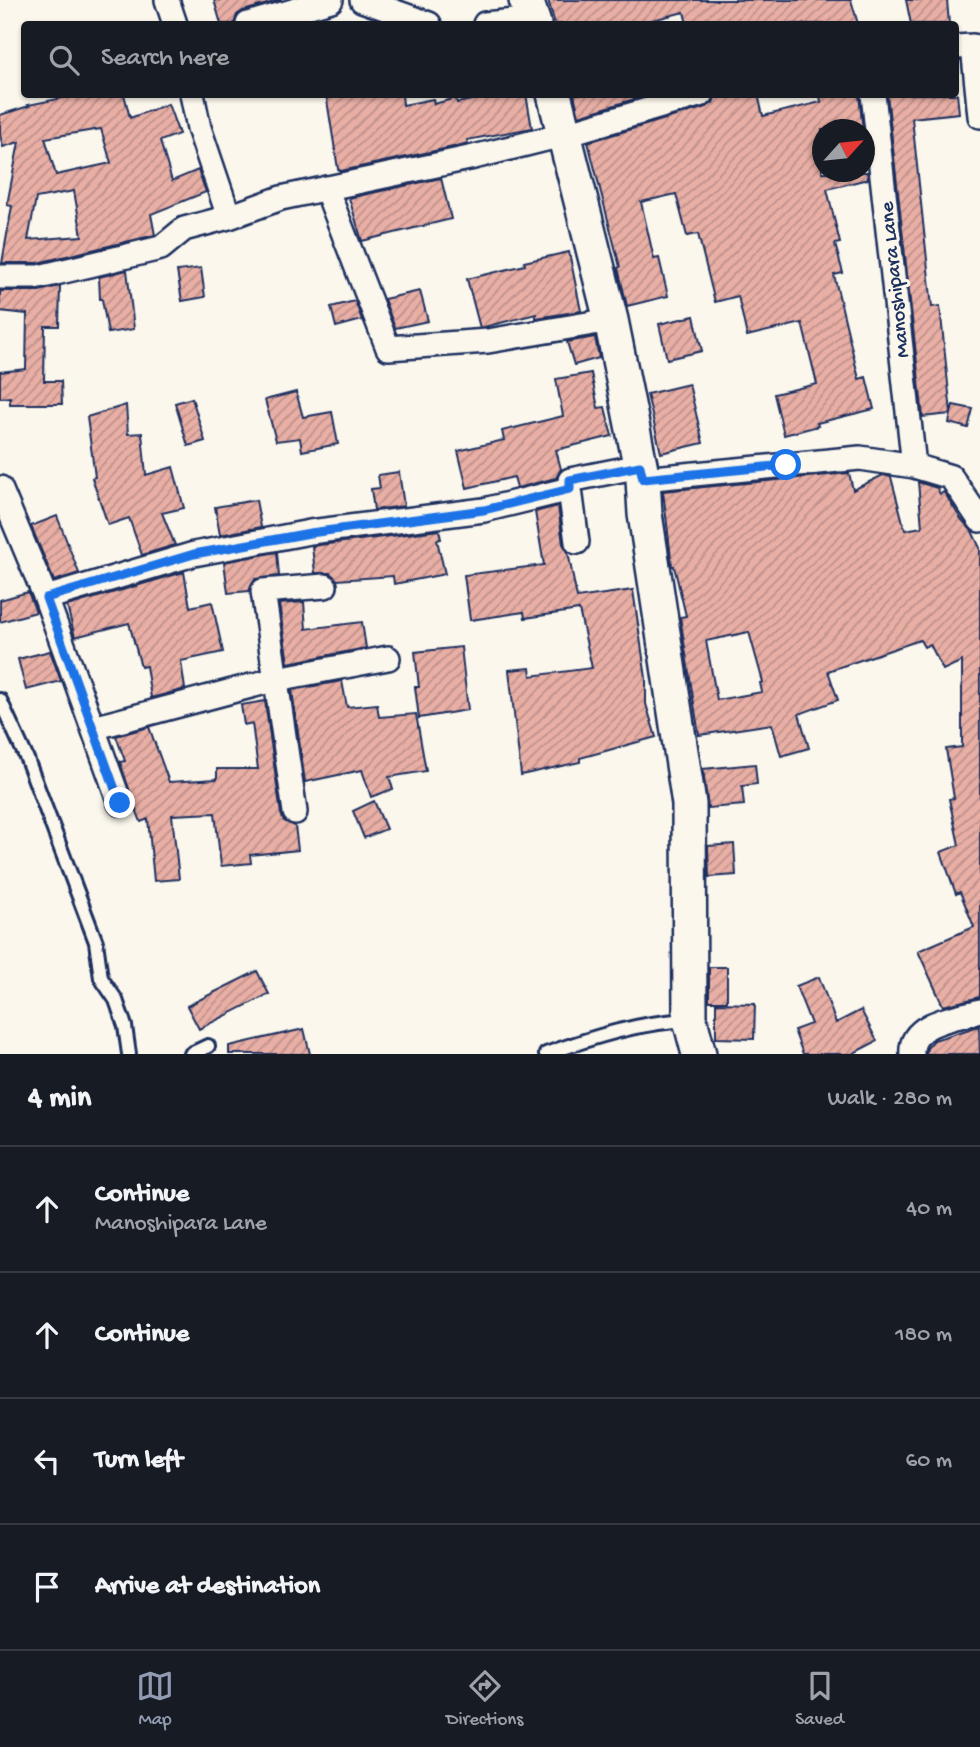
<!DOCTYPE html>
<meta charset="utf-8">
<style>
body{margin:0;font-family:"Gochi Hand",sans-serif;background:#242831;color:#f1f3f6}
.compass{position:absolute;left:812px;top:119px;width:63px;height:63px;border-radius:50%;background:#171b24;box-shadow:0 2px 5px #0004;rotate:63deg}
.stop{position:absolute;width:21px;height:21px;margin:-16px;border:5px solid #1a73e8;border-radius:50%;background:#fff}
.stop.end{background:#1a73e8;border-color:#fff;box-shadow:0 2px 7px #0008}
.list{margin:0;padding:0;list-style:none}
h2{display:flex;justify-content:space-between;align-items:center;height:91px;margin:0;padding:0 28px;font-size:30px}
h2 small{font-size:23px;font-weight:400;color:#9ea1a6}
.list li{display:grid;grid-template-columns:46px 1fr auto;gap:21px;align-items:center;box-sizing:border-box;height:126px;padding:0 28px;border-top:2px solid #363941}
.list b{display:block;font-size:26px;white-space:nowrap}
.list p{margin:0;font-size:23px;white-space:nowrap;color:#9ea1a6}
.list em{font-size:23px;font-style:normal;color:#9ea1a6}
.icon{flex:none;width:38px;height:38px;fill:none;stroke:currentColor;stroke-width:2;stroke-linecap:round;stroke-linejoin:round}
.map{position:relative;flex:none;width:980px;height:1054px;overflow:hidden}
.search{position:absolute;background:#171b24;box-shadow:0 2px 5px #0004;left:21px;right:21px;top:21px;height:77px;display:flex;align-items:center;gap:18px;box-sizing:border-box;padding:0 24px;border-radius:7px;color:#9ea1a6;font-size:26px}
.sheet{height:595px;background:#171b24}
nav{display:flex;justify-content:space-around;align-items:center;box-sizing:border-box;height:98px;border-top:2px solid #363941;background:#171b24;font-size:19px;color:#9ea1a6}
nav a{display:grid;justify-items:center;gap:4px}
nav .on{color:#919bb2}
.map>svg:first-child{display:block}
</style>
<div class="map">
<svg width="980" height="1054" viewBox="0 0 980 1054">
<defs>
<pattern id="building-hatch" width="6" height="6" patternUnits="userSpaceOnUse" patternTransform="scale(1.75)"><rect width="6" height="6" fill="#e9afa5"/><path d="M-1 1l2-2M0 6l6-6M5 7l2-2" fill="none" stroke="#bc8f8a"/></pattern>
</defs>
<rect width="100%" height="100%" fill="#fbf7ec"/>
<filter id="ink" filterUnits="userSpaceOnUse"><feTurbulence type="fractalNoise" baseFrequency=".0143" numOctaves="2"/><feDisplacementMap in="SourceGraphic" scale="14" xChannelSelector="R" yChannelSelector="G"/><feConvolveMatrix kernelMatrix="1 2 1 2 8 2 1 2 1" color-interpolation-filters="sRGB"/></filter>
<g filter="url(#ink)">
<path fill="url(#building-hatch)" stroke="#1b2f5e" stroke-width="2" fill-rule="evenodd" d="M214,0H281L243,11L237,15L234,24H221Z
M548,0H851L858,24H687L684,12L637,24H555Z
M906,0H947L949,24H911Z
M82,94H124L130,118L168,104L179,134L160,141L172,181L198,170L206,192L151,214L155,235L37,263H2L12,206L7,205L19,142L3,147L0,135V115L29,106L28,105ZM101,129L111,163L56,175L45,138ZM74,191L82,236L28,240L36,198Z
M326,94H402L403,105L433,99L434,104L456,98L457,103L499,94H526L532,128L467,140L468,143L453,147L341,171L338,169Z
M574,94H651L579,116Z
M716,94H758L763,116L821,102L820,95H859L863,130H822V172H867L868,179L827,189L840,243L835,244L843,273L834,275L859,379L866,377L874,409L817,423L818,426L784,435L774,394L817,384L802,323L747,336L738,296L715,302L698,234L687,236L676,194L641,202L654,259L659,258L668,296L627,306L618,268L620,267L588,142L706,107L713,103Z
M887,94H957L959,113L912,118L932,307L940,306L951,413L953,405L973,409L968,428L949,423L951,414L923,417Z
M441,178L451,219L362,241L349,198Z
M569,252L581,311L536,318V314L480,328L467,279L525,265L524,262Z
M201,268L205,297L182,301L177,271Z
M127,270L134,329L108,333L102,299H100L99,277Z
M60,286L59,326H45L44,381H61L62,404H10V397L0,398V372L26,369L27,314L0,311V291H39Z
M420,291L428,321L395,328L384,299Z
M355,301L362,320L336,327L331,307Z
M694,316L702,351L667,359L659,324Z
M595,337L599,358L574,365L567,342Z
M591,373L598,408L605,407L612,436L556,450L561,469L556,478L517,488L514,477L467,488L458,451L504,440L502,431L563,416L556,379Z
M689,384L703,443L661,453L647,394Z
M296,392L303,417L332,412L338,444L302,451L300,438L276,441L265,400Z
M192,398L205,441L188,446L175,403Z
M126,405L128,434L142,433L146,475L173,467L184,508L162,513L175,545L142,555L129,518L108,525L92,478L95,477L87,417Z
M399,472L404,506L374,510L371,489L380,488L378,475Z
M849,473L853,490L883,475L891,477L905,530L922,527L918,482L937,488L940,494L944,492L961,519L972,531L980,548V997L943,1006L918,951L974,927L960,892L956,894L941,852L959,845L949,799L954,798L946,749L962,747V661L943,670L930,644L924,647L920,640L828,671L838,700L799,714L809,748L781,756L772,724L699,735L680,617L686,616L674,566H672L663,491ZM749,632L763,682L760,683L762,692L717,700L706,641Z
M256,500L261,527L220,535L215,507Z
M558,506L563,544L568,552L577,598L633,590L646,678V704L656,737L580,758V762L521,775L509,670L530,668L531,676L592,668L579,610L525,618L524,612L470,620L464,575L544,565L535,512Z
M57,516L79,573L54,581L31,526Z
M439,530L441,539L437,540L445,574L394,584L393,576L337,580L330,573H315L312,546Z
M277,552L279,576L255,579L249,591L228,593L224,562Z
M184,572L190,607L212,602L223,652L181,661L185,689L151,698L146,666L141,667L129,623L75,637L67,606Z
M28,592L36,612L0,622V600Z
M304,602L306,629L362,622L366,648L288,663L279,604Z
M461,647L468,710L419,718L415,687H419L415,652Z
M50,651L61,681L26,690L18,659Z
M342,681L347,707L377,704L379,717L416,714L426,771L389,777L393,789L371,797L362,770L305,782L292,690Z
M265,701L281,814L284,821L295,826L298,850L250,855L251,863L221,866L215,813L172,815L179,879L154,881L148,819L141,822L134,804L120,762L125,761L116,736L149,727L169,782L217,779V769H258L252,723L244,725L241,705Z
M755,764L757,784L742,786L744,805L708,808L703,769Z
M374,801L386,829L364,838L353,811Z
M734,844L736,875L709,877L708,846Z
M709,967H727V1001H709Z
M257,971L269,994L199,1029L187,1006Z
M819,977L836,1023L861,1010L877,1041L852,1054H803L794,1030L811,1024L796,986Z
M716,1003L755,1004L754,1039L716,1038Z
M979,1026L980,1054H926L927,1048L934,1040Z
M304,1029L310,1054H229V1046Z"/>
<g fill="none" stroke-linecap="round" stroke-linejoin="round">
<defs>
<path id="lane" d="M0,700L27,759L96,942L101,978L116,1000L125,1026L129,1054
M191,1054L208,1046
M546,1054C593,1037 640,1022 690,1020"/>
<path id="street" d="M167,0L175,24
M362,0L429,24
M248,24L331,0
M485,24L532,19
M956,47L973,46L980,116
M192,94L199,128L229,217
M873,94L914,466
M326,188L388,348L488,341L611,320
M0,277H39L161,248L184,229L229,217L281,198L474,157L566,134L702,94
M643,479L860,458L914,466L951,477L980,520
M0,488L46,598L120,803
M570,489L577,542
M46,598L194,554L310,532L484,510L570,489V480L640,466
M93,728L277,679L388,658
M295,812L263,591L325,586
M912,1054C909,1022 956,1018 980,1011"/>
<path id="secondary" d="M526,0L534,24
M554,94L611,320L643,479L645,514L689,804L690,1020L699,1054"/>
</defs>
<use href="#lane" stroke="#1b2f5e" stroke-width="18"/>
<use href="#street" stroke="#1b2f5e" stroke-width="28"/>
<use href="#secondary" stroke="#1b2f5e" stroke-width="38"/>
<use href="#lane" stroke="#fbf7ec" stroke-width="12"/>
<use href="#street" stroke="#fbf7ec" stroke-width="23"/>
<use href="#secondary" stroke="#fbf7ec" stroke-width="33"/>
</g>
</g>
<g fill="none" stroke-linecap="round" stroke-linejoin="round" filter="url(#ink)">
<path stroke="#1a73e8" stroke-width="9" d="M120,803L46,598L194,554L310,533L484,510L570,489V480L640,466L643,479L786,465"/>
</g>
<g text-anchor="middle" stroke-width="6" stroke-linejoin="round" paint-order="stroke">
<g font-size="21" fill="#1b2f5e" stroke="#fbf7ec">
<text transform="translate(893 280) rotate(-96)" y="7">Manoshipara Lane</text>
</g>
</g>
</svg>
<svg class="compass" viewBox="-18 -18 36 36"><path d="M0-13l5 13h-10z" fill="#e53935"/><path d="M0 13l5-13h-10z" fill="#9ea1a6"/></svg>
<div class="stop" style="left:786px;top:465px"></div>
<div class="stop end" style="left:120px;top:803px"></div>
<div class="search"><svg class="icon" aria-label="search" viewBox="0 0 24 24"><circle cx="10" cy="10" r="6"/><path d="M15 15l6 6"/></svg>Search here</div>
</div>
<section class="sheet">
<h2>4 min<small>Walk · 280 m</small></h2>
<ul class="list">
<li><svg class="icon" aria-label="ahead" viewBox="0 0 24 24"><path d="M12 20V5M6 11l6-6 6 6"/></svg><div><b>Continue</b><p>Manoshipara Lane</p></div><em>40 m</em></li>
<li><svg class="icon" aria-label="ahead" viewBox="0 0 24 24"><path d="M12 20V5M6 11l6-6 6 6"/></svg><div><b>Continue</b></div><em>180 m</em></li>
<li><svg class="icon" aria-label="left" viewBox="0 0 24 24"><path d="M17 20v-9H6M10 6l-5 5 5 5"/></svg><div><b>Turn left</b></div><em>60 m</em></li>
<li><svg class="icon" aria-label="arrive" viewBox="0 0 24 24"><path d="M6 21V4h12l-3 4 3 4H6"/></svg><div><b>Arrive at destination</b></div></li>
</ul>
</section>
<nav>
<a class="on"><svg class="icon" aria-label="map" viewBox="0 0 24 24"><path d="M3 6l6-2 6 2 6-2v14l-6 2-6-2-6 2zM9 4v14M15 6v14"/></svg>Map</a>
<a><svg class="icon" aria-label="directions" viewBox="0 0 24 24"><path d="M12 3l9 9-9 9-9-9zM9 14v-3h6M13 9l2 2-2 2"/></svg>Directions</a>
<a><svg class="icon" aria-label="saved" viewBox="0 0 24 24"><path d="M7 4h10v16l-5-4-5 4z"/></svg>Saved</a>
</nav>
